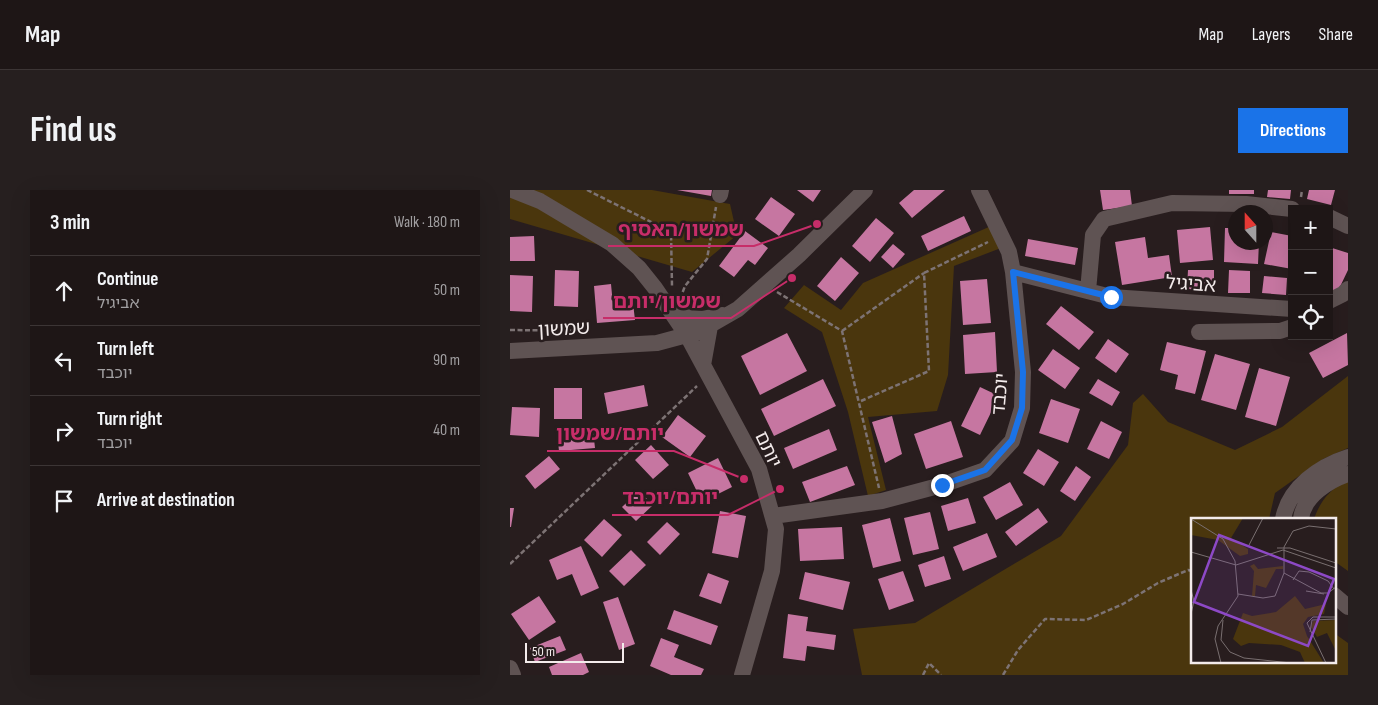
<!DOCTYPE html>
<meta charset="utf-8">
<style>
body{margin:0;font-family:"Sofia Sans Condensed","Noto Sans Hebrew",sans-serif;background:#261f1f;color:#f1f3f6}
.controls{position:absolute;right:15px;top:15px;display:grid;overflow:hidden;border-radius:0px;box-shadow:0 5px 20px #0002}
.controls button{width:45px;height:45px;display:grid;place-items:center;padding:0;border:0;border-bottom:1px solid #3c3535;background:#1e1616;color:#f1f3f6;font:25px sans-serif}
.compass{position:absolute;left:718px;top:15px;width:45px;height:45px;border-radius:50%;background:#1e1616;box-shadow:0 5px 20px #0002;rotate:339deg}
.scale{position:absolute;left:15px;bottom:12px;width:99px;box-sizing:border-box;padding-left:5px;border:2px solid #f3ebeb;border-top:0;font-size:14px;line-height:18px;white-space:nowrap;color:#f3ebeb;-webkit-text-stroke:4px #281d1e;paint-order:stroke}
.stop{position:absolute;width:15px;height:15px;margin:-11px;border:4px solid #1a73e8;border-radius:50%;background:#fff}
.stop.end{background:#1a73e8;border-color:#fff;box-shadow:0 1px 5px #0008}
.list{margin:0;padding:0;list-style:none}
h2{display:flex;justify-content:space-between;align-items:center;height:65px;margin:0;padding:0 20px;font-size:21px}
h2 small{font-size:16px;font-weight:400;color:#a19fa1}
.list li{display:grid;grid-template-columns:32px 1fr auto;gap:15px;align-items:center;box-sizing:border-box;height:70px;padding:0 20px;border-top:1px solid #3c3535}
.list b{display:block;font-size:19px;white-space:nowrap}
.list p{margin:0;font-size:16px;white-space:nowrap;color:#a19fa1}
.list em{font-size:16px;font-style:normal;color:#a19fa1}
.icon{flex:none;width:28px;height:28px;fill:none;stroke:currentColor;stroke-width:2;stroke-linecap:round;stroke-linejoin:round}
.map{position:relative;flex:none;width:838px;height:485px;overflow:hidden;border-radius:0px}
header{display:flex;align-items:center;gap:30px;box-sizing:border-box;height:70px;padding:0 25px;background:#1e1616;border-bottom:1px solid #3c3535}
header strong{font-size:24px}
nav{display:flex;gap:28px;margin-inline-start:auto;font-size:18px}
.intro{display:flex;align-items:center;justify-content:space-between;box-sizing:border-box;height:120px;padding:0 30px}
h1{margin:0;font-size:35px}
.button{padding:12px 22px;border-radius:0px;background:#1a73e8;color:#fff;font-size:18px;font-weight:700}
main{display:flex;gap:30px;padding:0 30px}
aside{flex:1;background:#1e1616;border-radius:0px;box-shadow:0 5px 20px #0002}
.map>svg:first-child{display:block}
</style>
<header>
<strong>Map</strong>
<nav><a>Map</a><a>Layers</a><a>Share</a></nav>
</header>
<div class="intro"><h1>Find us</h1><a class="button">Directions</a></div>
<main>
<aside>
<h2>3 min<small>Walk · 180 m</small></h2>
<ul class="list">
<li><svg class="icon" aria-label="ahead" viewBox="0 0 24 24"><path d="M12 20V5M6 11l6-6 6 6"/></svg><div><b>Continue</b><p>אביגיל</p></div><em>50 m</em></li>
<li><svg class="icon" aria-label="left" viewBox="0 0 24 24"><path d="M17 20v-9H6M10 6l-5 5 5 5"/></svg><div><b>Turn left</b><p>יוכבד</p></div><em>90 m</em></li>
<li><svg class="icon" aria-label="right" viewBox="0 0 24 24"><path d="M7 20v-9h11M14 6l5 5-5 5"/></svg><div><b>Turn right</b><p>יוכבד</p></div><em>40 m</em></li>
<li><svg class="icon" aria-label="arrive" viewBox="0 0 24 24"><path d="M6 21V4h12l-3 4 3 4H6"/></svg><div><b>Arrive at destination</b></div></li>
</ul>
</aside>
<div class="map">
<svg width="838" height="485" viewBox="0 0 838 485">
<rect width="100%" height="100%" fill="#281d1e"/>
<path fill="#4a360d" d="M0,0H142L220,14L227,45L182,82L0,29Z
M481,36L491,58L444,76L438,185L427,221L358,227L376,300L358,306L338,222L312,142L274,118L294,95L331,120L353,93Z
M838,186V258L813,269L765,303L759,329H682V471H824V443L838,453V485H352L343,439L405,433L551,346L618,255L623,213L633,204L658,232L725,260L772,237Z
M838,290V381L824,371V329H804C810,311 821,298 838,290Z"/>
<path fill="#c676a1" d="M167,0H202L201,6Z
M287,0H311L303,12Z
M404,0H435L402,28L389,13Z
M590,0H620L622,16L593,20Z
M719,0H744V4H719Z
M758,0H781L780,9L757,7Z
M799,0H825L821,15L797,9Z
M261,7L285,24L269,46L245,29Z
M454,26L461,41L418,61L411,46Z
M366,28L384,43L360,72L342,56Z
M700,37L703,70L670,73L667,40Z
M715,38H726V52H749L748,74L714,72Z
M235,41L258,58L245,75L238,70L224,87L209,76Z
M761,42L782,46V79L754,74Z
M24,46L25,71H0V47Z
M635,47L638,68L659,65L662,87L612,95L605,52Z
M518,49L568,58L565,75L515,66Z
M383,54L395,64L383,78L371,67Z
M819,57L838,63V80L828,101L819,100Z
M331,67L349,83L325,111L307,96Z
M45,80L69,81L68,117L44,116Z
M678,80H704V100L677,99Z
M719,80L740,81V103H718Z
M0,85L23,86L22,122L0,121Z
M754,86L777,88L776,105L752,103Z
M477,89L481,133L453,135L450,91Z
M101,94L103,115L123,113L125,130L87,133L84,96Z
M551,116L584,142L569,160L536,134Z
M485,142L487,182L455,184L453,145Z
M277,143L297,181L250,205L231,166Z
M837,143L838,175L813,188L799,163Z
M598,149L619,164L606,183L585,168Z
M657,152L696,161L685,204L665,199L668,185L650,180Z
M543,159L570,178L555,199L528,180Z
M705,164L740,174L726,220L691,210Z
M749,178L780,187L766,236L735,227Z
M313,189L326,216L264,246L251,219Z
M588,189L610,202L602,216L579,203Z
M134,195L138,216L98,224L94,203Z
M470,197L489,206L470,245L451,236Z
M44,198H72V229H44Z
M541,209L570,219L558,253L529,243Z
M2,217L30,218L29,247L0,245Z
M168,225L196,246L180,267L152,247Z
M382,226L392,264L375,273L362,232Z
M441,231L453,267L416,279L404,244Z
M591,231L612,242L599,269L577,259Z
M319,239L327,260L283,279L274,258Z
M83,240L85,258L49,261L47,243Z
M141,255L159,275L143,289L125,270Z
M528,259L549,272L534,296L513,283Z
M39,266L50,279L25,299L15,286Z
M208,268L222,297L192,312L178,283Z
M337,276L345,295L300,312L292,292Z
M566,276L581,287L565,311L550,301Z
M500,292L513,315L486,330L473,307Z
M129,301L143,315L126,331L112,317Z
M458,308L466,333L438,341L431,316Z
M0,318H4L1,337H0Z
M528,318L538,332L506,356L495,342Z
M210,321L236,326L228,368L202,363Z
M420,322L429,359L403,365L394,328Z
M380,328L391,371L363,378L352,335Z
M94,329L112,345L92,367L74,350Z
M157,332L170,344L150,365L137,352Z
M332,337L334,369L290,371L288,339Z
M477,343L487,367L453,381L443,357Z
M71,356L89,398L71,406L62,384L47,390L39,370Z
M121,360L136,375L114,396L99,381Z
M434,366L441,389L415,397L408,375Z
M393,381L404,411L379,420L368,389Z
M295,382L340,392L333,420L289,409Z
M198,383L219,391L211,414L189,406Z
M29,406L46,432L19,450L1,424Z
M108,407L125,454L109,460L93,412Z
M164,420L208,436L201,455L157,439Z
M278,424L298,427L296,441L326,445L324,460L297,456L295,471L273,468Z
M50,446L56,460L25,472L20,458Z
M151,448L169,455L164,467L194,479L191,485H161L140,476Z
M71,463L79,482L73,485H42L39,477Z"/>
<g fill="none" stroke-linecap="round" stroke-linejoin="round">
<path stroke="#7d7374" stroke-width="2.5" stroke-dasharray="5 2.5" stroke-linecap="butt" d="M77,0L161,42L162,96
M791,7L792,0
M267,102L332,141L369,298
M170,109L175,96L197,69L206,17
M0,140L80,141
M332,141L414,83
M351,211L419,181L414,83L478,52
M0,374L187,196
M413,485L419,473L431,485
M493,485L508,460L535,429L576,430L613,414L648,393L678,380L682,381"/>
<path stroke="#5f5353" stroke-width="16" d="M2,0L30,11L102,54L129,78L145,98L178,147L249,279L266,339L262,381L232,485
M210,5L211,0
M819,27L838,36
M503,82L601,107L782,119
M578,101L583,45L594,29L662,13L736,14L782,19
M819,111L833,104L838,99
M165,126L192,129L212,125
M689,142L770,141L782,137
M0,161L147,153L188,142L228,119L289,65L355,0
M193,175L200,136
M263,326L372,311L432,295L475,280L502,251L512,218L513,182L503,82L499,62L469,0
M773,329C779,297 810,276 838,267
M791,329C793,307 819,290 838,284
M824,405L838,417
M0,478L3,485"/>
</g>
<g fill="none" stroke-linecap="round" stroke-linejoin="round">
<path stroke="#1a73e8" stroke-width="6" d="M432,295L475,280L502,250L512,218L513,182L503,82L601,107"/>
</g>
<g text-anchor="middle" stroke-width="5" stroke-linejoin="round" paint-order="stroke">
<g font-size="19" fill="#f3ebeb" stroke="#281d1e">
<text transform="translate(681 93) rotate(4)" y="7">אביגיל</text>
<text transform="translate(54 138) rotate(-3)" y="7">שמשון</text>
<text transform="translate(489 204) rotate(-85)" y="7">יוכבד</text>
<text transform="translate(259 259) rotate(65)" y="7">יותם</text>
</g>
</g>
<g transform="translate(681 328)">
<rect width="145" height="145" fill="#281d1e"/>
<path d="M0,0H52L40,20L57,31V36L49,38L27,22L0,17ZM63,46L67,51L92,48V51H85L75,70L65,67L64,78H61L63,53L59,48ZM104,78L114,91L135,86L133,96L117,99L112,106L116,118L133,145H114L109,134L90,127L58,125L50,128L42,121L52,95L61,98L85,94ZM145,102V133L136,115L126,119L120,109L122,103Z" fill="#4a360d"/>
<path fill="none" stroke="#796f70" stroke-width="1" d="M0,1L32,21L44,43L47,78L27,108L24,121L30,145M57,29L72,0M86,30H99L145,45M0,34L45,47L92,32L145,50M93,55L130,75H137L145,69M102,62L108,53L118,54L137,63L143,71M0,72L3,83L0,96M115,73L133,76M47,76L72,80L84,78L93,55V29L102,13L118,8L145,11M32,102L30,122L39,134L53,140L100,145M119,114L121,102L145,101M135,145L116,105L122,99H145"/>
<path fill="#8d49c6" fill-opacity="0.15" stroke="#8d49c6" stroke-width="2.5" d="M28,17L143,61L117,128L3,84Z"/>
<rect width="145" height="145" fill="none" stroke="#f3ebeb" stroke-width="2.5"/>
</g>
<path fill="none" stroke="#c72d69" stroke-width="2" d="M307 34L244 56H98M282 88L221 128H93M234 289L164 261H37M270 299L218 325H102"/>
<g fill="#c72d69" stroke="#281d1e" stroke-width="2">
<circle cx="307" cy="34" r="5"/>
<circle cx="282" cy="88" r="5"/>
<circle cx="234" cy="289" r="5"/>
<circle cx="270" cy="299" r="5"/>
</g>
<g font-size="20" text-anchor="middle" font-weight="bold" fill="#c72d69" stroke="#281d1e" stroke-width="5" stroke-linejoin="round" paint-order="stroke">
<text x="171" y="46">שמשון/האסיף</text>
<text x="157" y="118">שמשון/יותם</text>
<text x="100" y="250">יותם/שמשון</text>
<text x="160" y="314">יותם/יוכבד</text>
</g>
</svg>
<div class="controls">
<button>+</button>
<button>−</button>
<button><svg class="icon" aria-label="locate" viewBox="0 0 24 24"><circle cx="12" cy="12" r="6"/><path d="M12 2v4M12 18v4M2 12h4M18 12h4"/></svg></button>
</div>
<svg class="compass" viewBox="-18 -18 36 36"><path d="M0-13l5 13h-10z" fill="#e53935"/><path d="M0 13l5-13h-10z" fill="#a19fa1"/></svg>
<div class="scale">50 m</div>
<div class="stop" style="left:601px;top:107px"></div>
<div class="stop end" style="left:432px;top:295px"></div>
</div>
</main>
